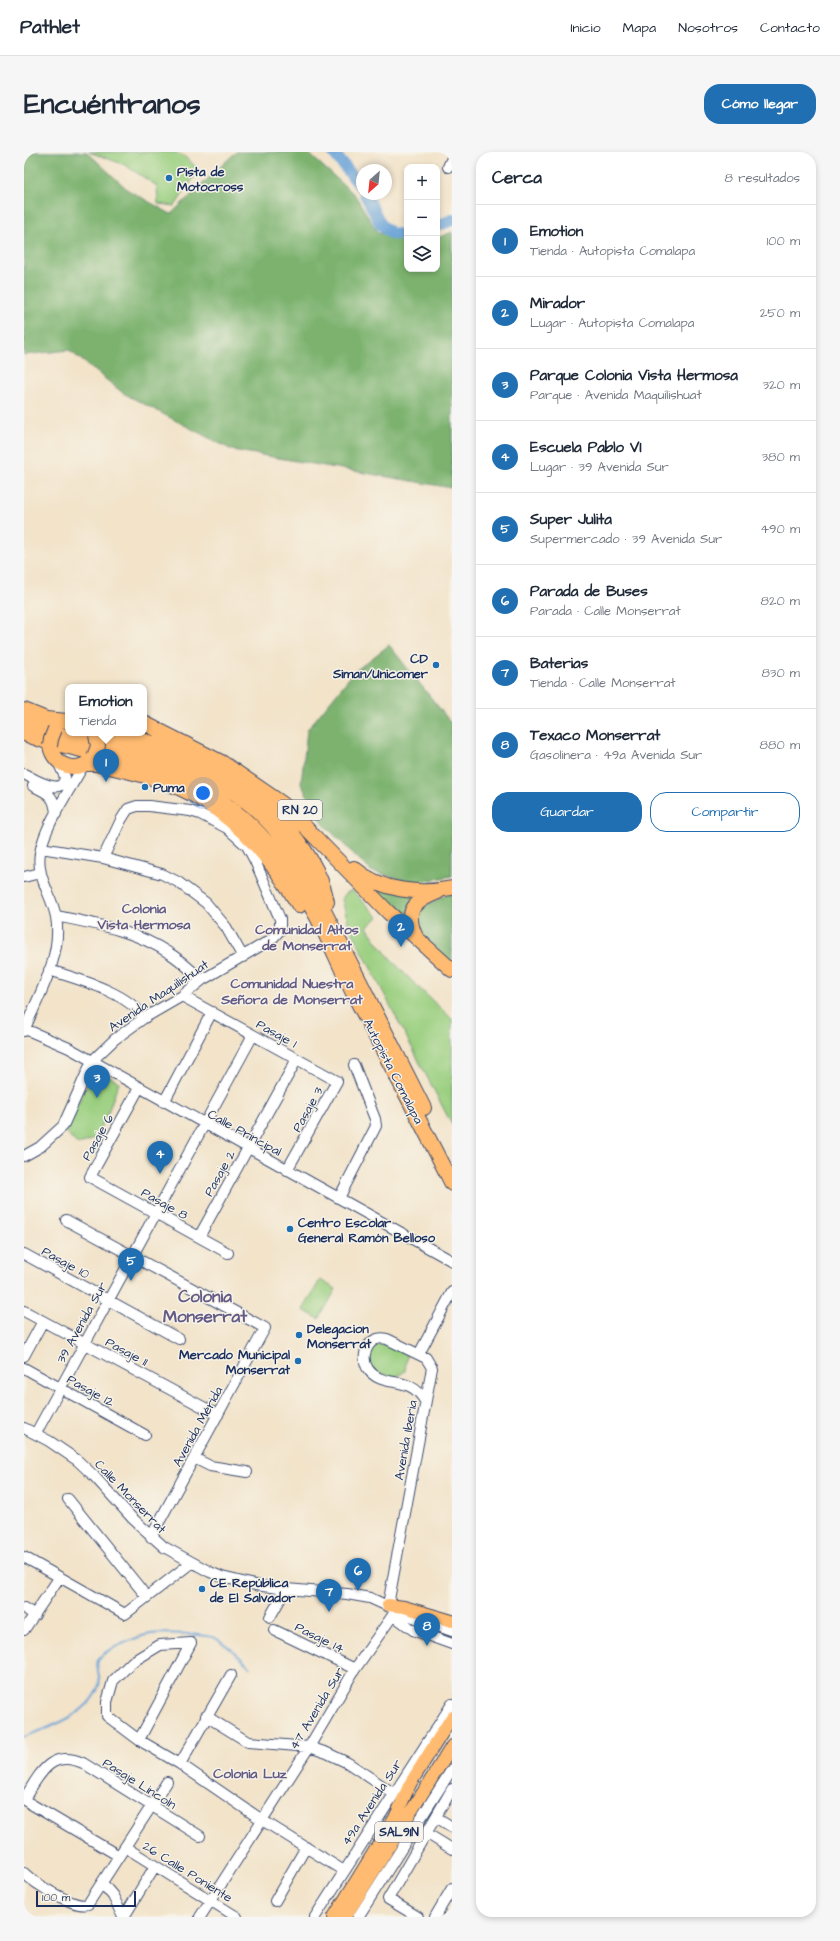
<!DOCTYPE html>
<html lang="es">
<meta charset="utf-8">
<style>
body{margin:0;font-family:"Architects Daughter",sans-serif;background:#f6f6f7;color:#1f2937}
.controls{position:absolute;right:12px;top:12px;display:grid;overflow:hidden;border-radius:8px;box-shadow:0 2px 6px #0003}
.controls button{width:36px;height:36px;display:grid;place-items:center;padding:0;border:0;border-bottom:1px solid #e0e1e3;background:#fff;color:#1f2937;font:20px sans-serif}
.compass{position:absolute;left:332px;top:12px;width:36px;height:36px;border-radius:50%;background:#fff;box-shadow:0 2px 6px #0003;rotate:207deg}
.scale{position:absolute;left:12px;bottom:10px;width:100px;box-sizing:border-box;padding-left:4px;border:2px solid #1b2f5e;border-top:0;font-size:11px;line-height:14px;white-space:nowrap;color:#1b2f5e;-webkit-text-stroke:3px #f7f3e8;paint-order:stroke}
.you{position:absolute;left:179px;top:641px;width:14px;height:14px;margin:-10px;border:3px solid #fff;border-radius:50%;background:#1a73e8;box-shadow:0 0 0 6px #1a73e833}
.badge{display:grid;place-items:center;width:26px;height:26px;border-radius:50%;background:#1f6fb2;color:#fff;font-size:13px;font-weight:700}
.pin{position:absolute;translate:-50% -33px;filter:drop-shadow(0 1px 2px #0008)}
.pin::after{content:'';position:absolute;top:21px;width:14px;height:12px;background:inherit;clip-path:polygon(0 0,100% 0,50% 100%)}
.popup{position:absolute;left:41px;top:532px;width:82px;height:52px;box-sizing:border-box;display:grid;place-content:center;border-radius:8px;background:#fff;filter:drop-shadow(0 1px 3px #0005);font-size:13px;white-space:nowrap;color:#747a83}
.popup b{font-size:15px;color:#1f2937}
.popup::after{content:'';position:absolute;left:50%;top:100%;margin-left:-8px;border:8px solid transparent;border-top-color:#fff}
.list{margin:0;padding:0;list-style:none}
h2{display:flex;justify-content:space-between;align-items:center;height:52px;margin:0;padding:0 16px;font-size:17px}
h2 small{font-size:13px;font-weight:400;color:#747a83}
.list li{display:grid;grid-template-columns:26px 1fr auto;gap:12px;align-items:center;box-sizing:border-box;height:72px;padding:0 16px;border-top:1px solid #e0e1e3}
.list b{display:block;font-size:15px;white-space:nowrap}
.list p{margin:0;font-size:13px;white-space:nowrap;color:#747a83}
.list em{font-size:13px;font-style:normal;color:#747a83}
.actions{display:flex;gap:8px;padding:12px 16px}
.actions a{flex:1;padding:9px 0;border:1px solid #1f6fb2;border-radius:16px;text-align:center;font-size:14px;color:#1f6fb2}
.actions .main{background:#1f6fb2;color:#fff}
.icon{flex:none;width:22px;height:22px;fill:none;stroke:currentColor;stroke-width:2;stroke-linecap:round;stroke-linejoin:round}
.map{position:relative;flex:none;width:428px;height:1765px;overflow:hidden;border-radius:16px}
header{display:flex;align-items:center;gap:24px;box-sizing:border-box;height:56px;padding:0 20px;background:#fff;border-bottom:1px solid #e0e1e3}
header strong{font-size:19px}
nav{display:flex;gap:22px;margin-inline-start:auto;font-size:14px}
.intro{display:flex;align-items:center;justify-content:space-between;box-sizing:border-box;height:96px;padding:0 24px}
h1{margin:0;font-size:28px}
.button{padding:10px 18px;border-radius:16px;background:#1f6fb2;color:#fff;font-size:14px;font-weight:700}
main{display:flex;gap:24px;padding:0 24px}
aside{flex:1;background:#fff;border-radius:16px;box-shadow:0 2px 6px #0003}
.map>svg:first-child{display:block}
</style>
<header>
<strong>Pathlet</strong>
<nav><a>Inicio</a><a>Mapa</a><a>Nosotros</a><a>Contacto</a></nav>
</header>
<div class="intro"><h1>Encuéntranos</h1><a class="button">Cómo llegar</a></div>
<main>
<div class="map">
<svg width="428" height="1765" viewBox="0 0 428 1765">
<rect width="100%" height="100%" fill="#f7f3e8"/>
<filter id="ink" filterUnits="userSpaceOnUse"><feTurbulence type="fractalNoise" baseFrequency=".025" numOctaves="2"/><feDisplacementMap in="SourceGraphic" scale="8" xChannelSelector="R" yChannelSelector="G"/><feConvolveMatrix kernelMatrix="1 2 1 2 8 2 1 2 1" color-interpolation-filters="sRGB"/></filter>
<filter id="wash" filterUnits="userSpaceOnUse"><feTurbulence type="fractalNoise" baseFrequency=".012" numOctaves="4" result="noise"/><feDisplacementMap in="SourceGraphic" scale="16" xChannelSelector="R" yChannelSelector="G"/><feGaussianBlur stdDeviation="0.9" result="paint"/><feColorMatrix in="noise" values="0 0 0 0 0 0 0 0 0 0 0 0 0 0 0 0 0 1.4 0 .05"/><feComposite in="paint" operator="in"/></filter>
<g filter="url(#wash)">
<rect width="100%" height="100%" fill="#f2e3c9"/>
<path fill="#9acf7f" stroke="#5a7f6e" d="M65,0H149L160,4L175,18L151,54L134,52L133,34L101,13Z
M328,738L354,765L343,775C365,811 398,838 428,867V973L325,774L318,747L322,741Z
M71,916L95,930L83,963L70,987L54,993L41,979Z
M296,1128L312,1137L295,1167L279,1158Z
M356,1191L383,1202L381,1219L373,1225L351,1221L343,1210L347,1197Z"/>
<path fill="#7bb26e" stroke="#4b7066" d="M0,0H63L104,38L147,62L212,0H283L331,43L354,81L383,85V117H413V86L428,80V336L208,298L99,241L45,198L0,203Z
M365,493L428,572V724L391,731L347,719L300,673L277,632L283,578L330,520Z
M343,732L394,743L380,769Z
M428,742V811C413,797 373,770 405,752C413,748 419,743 428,742Z"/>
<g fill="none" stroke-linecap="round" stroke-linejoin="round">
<path stroke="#67a2d7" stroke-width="2" d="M0,1585C27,1574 65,1564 75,1533C78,1523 68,1513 77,1504C84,1497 117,1483 127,1482C138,1480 180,1482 191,1486C204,1492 215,1505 226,1515"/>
<path stroke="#67a2d7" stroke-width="12" d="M309,0L338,36
M341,42L357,73L368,82L383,83
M413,74L428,68"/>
</g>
</g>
<g filter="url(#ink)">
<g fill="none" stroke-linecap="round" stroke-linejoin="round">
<path stroke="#c7bfb4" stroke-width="10" stroke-dasharray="10 5" stroke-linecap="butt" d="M397,1473L419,1481"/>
<defs>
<path id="minor" d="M424,15L428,6
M0,622C9,626 39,646 41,625L34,610
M9,634C24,641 31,644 32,662
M17,696L79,706L138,722L154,730L182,751L202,775L219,805
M0,725L16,721
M32,764C72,772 110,778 145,801C157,808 167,819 178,828
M25,818C53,827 104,840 120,866
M158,844L313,929L263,1018
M1,877L45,896L428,1109
M0,879C14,844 39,804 32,765C28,743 12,725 16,701C21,672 45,640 59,614
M115,936L66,1025L204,1101
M140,950L188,860
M0,1004L16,995L39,974L68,909L91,887L120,866L158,844L178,828L248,787L256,778V767L231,709L223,694L203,676L176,662L166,659L125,654H113L104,657L97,668L79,706
M315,1046L352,974L351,967L330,913
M42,1068L241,1176L127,1385
M175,1085L273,907
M0,1102L155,1187
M0,1159L194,1263
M395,1202L428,1140
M0,1204L19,1169
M0,1216L121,1283
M0,1276L25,1289L53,1308L70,1324L108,1366L140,1395L186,1420L198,1425L231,1433L262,1437L323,1442L346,1446L381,1462L428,1479
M12,1281L229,883
M170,1306L186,1314L223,1320
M44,1347L123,1445
M0,1405L101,1462L167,1411
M364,1453L408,1216L402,1206L363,1187C345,1182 335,1204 344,1217C359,1238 385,1221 401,1249
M0,1456L11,1463
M369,1463L389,1478L428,1492
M246,1465L262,1437
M0,1478L35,1426
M250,1478L331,1517
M167,1491L136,1493L108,1510L89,1529L83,1550V1564L115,1588L156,1612L238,1668L320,1719
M182,1564L224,1590L285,1595L303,1601L324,1611L369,1641
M115,1588L167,1491
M156,1612L207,1523
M0,1647C16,1622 26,1597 59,1611L176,1684
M0,1648L95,1704
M412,1665L428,1675
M402,1681L428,1697
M101,1695L213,1765
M0,1721C10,1731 51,1757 64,1752L143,1630
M78,1731L89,1744L99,1765
M251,1749L282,1695
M100,1765L131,1714
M176,1765L285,1595L331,1517L369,1463
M291,1765L428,1552
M334,1765L428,1617
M394,1765L364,1747L428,1637
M411,1765L428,1736"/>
<path id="major" d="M364,1453L380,1455L428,1469
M310,1765L371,1666L386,1632L428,1565
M321,1765L428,1594"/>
<path id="highway" d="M0,558L22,567L43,569
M0,570C28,583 61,588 91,595C148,608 207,627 247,673C260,688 271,706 282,723L400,956
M120,571L199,611L259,652L364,760L428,818
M89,581C119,588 148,595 176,608C228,634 292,691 303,750
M0,582L20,589L132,616C213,645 252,691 293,765C307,792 318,820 332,847C364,908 397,970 428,1032
M26,594C30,615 53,622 68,607
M62,612H72C94,617 118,622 140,630C200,651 244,700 275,754
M330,716C357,739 394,743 428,736
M392,785C380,759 389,750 414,740"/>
</defs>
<use href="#minor" stroke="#3b4a6e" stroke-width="12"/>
<use href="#major" stroke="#3b4a6e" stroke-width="14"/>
<use href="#highway" stroke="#3b4a6e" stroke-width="16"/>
<use href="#minor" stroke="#fff" stroke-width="10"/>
<use href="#major" stroke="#ffbb71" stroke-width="12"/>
<use href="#highway" stroke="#ffbb71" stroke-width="14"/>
<defs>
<path id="highway-bridge" d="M26,594L27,587L31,577
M70,605L74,594L72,583"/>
</defs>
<use href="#highway-bridge" stroke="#3b4a6e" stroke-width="16" stroke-linecap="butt"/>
<use href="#highway-bridge" stroke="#ffbb71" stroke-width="14"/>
</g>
</g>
<g fill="#1f6fb2" stroke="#f7f3e8" stroke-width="1.5">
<circle cx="145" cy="26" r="4"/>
<circle cx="412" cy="513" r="4"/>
<circle cx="121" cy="635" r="4"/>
<circle cx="266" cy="1077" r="4"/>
<circle cx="275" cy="1183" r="4"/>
<circle cx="274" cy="1209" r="4"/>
<circle cx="178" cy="1437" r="4"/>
</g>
<g text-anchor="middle" stroke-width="3" stroke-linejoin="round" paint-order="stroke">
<g fill="#f7f3e8" stroke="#5d6a87" stroke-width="1">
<rect x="254" y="648" width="44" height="20" rx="3"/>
<rect x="351" y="1670" width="48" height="20" rx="3"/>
</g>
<g font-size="12" font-weight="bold" fill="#1b2f5e">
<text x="276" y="662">RN 20</text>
<text x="375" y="1684">SAL91N</text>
</g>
<g font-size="13" font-weight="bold" fill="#1b2f5e" stroke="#f7f3e8" text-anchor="start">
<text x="153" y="24">Pista de<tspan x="153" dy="15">Motocross</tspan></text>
<text x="404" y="511" text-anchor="end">CD<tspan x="404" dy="15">Siman/Unicomer</tspan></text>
<text x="129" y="640">Puma</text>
<text x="274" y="1075">Centro Escolar<tspan x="274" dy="15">General Ramón Belloso</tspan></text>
<text x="283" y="1181">Delegacion<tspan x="283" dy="15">Monserrat</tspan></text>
<text x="266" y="1207" text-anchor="end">Mercado Municipal<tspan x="266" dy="15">Monserrat</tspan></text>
<text x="186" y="1435">CE República<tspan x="186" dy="15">de El Salvador</tspan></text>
</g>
<g font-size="13" fill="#1b2f5e" stroke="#f7f3e8">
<text transform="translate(134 843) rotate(-34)" y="5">Avenida Maquilishuat</text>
<text transform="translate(253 881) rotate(29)" y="5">Pasaje 1</text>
<text transform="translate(370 919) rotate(63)" y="5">Autopista Comalapa</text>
<text transform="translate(283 957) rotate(-61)" y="5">Pasaje 3</text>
<text transform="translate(221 980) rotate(29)" y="5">Calle Principal</text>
<text transform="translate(73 985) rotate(-61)" y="5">Pasaje 6</text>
<text transform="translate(195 1021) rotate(-61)" y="5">Pasaje 2</text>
<text transform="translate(141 1051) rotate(29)" y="5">Pasaje 8</text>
<text transform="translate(42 1110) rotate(29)" y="5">Pasaje 10</text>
<text transform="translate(57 1170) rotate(-61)" y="5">39 Avenida Sur</text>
<text transform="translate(103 1199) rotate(28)" y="5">Pasaje 11</text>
<text transform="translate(67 1238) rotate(29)" y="5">Pasaje 12</text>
<text transform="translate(173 1274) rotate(-61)" y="5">Avenida Mérida</text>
<text transform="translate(381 1288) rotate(-80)" y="5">Avenida Iberia</text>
<text transform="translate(107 1344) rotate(46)" y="5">Calle Monserrat</text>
<text transform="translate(296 1485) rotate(26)" y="5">Pasaje 14</text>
<text transform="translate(292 1556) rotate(-59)" y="5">47 Avenida Sur</text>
<text transform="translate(116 1631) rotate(32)" y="5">Pasaje Lincoln</text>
<text transform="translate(347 1650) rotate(-57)" y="5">49a Avenida Sur</text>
<text transform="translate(164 1719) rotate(32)" y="5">26 Calle Poniente</text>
</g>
<g font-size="14" font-weight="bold" fill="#635b86" stroke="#f7f3e8">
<text x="120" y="761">Colonia<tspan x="120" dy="16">Vista Hermosa</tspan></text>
<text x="283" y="782">Comunidad Altos<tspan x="283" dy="16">de Monserrat</tspan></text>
<text x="268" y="836">Comunidad Nuestra<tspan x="268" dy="16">Señora de Monserrat</tspan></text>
<text x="226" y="1626">Colonia Luz</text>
</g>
<g font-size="17" font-weight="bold" fill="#635b86" stroke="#f7f3e8">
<text x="181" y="1150">Colonia<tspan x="181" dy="20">Monserrat</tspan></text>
</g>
</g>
</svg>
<div class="controls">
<button>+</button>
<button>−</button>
<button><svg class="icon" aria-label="layers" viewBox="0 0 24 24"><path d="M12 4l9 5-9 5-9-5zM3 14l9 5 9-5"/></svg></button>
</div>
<svg class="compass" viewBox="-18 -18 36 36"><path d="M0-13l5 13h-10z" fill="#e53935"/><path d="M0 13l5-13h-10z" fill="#747a83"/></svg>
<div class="scale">100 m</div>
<div class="you"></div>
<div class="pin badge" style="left:82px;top:630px">1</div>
<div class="popup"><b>Emotion</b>Tienda</div>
<div class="pin badge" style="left:377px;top:795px">2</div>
<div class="pin badge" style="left:73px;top:946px">3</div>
<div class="pin badge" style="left:136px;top:1022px">4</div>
<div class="pin badge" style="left:107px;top:1129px">5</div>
<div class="pin badge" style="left:334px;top:1439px">6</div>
<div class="pin badge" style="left:305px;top:1460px">7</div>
<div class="pin badge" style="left:403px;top:1494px">8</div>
</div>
<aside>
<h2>Cerca<small>8 resultados</small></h2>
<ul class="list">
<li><span class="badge">1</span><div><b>Emotion</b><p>Tienda · Autopista Comalapa</p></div><em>100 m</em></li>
<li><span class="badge">2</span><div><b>Mirador</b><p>Lugar · Autopista Comalapa</p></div><em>250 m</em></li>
<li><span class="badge">3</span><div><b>Parque Colonia Vista Hermosa</b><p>Parque · Avenida Maquilishuat</p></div><em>320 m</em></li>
<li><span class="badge">4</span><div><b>Escuela Pablo VI</b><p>Lugar · 39 Avenida Sur</p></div><em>380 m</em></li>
<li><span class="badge">5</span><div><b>Super Julita</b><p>Supermercado · 39 Avenida Sur</p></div><em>490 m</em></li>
<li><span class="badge">6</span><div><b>Parada de Buses</b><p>Parada · Calle Monserrat</p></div><em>820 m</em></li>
<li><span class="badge">7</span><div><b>Baterias</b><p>Tienda · Calle Monserrat</p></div><em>830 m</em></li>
<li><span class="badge">8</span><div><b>Texaco Monserrat</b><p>Gasolinera · 49a Avenida Sur</p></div><em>880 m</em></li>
</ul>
<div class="actions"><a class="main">Guardar</a><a>Compartir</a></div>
</aside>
</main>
